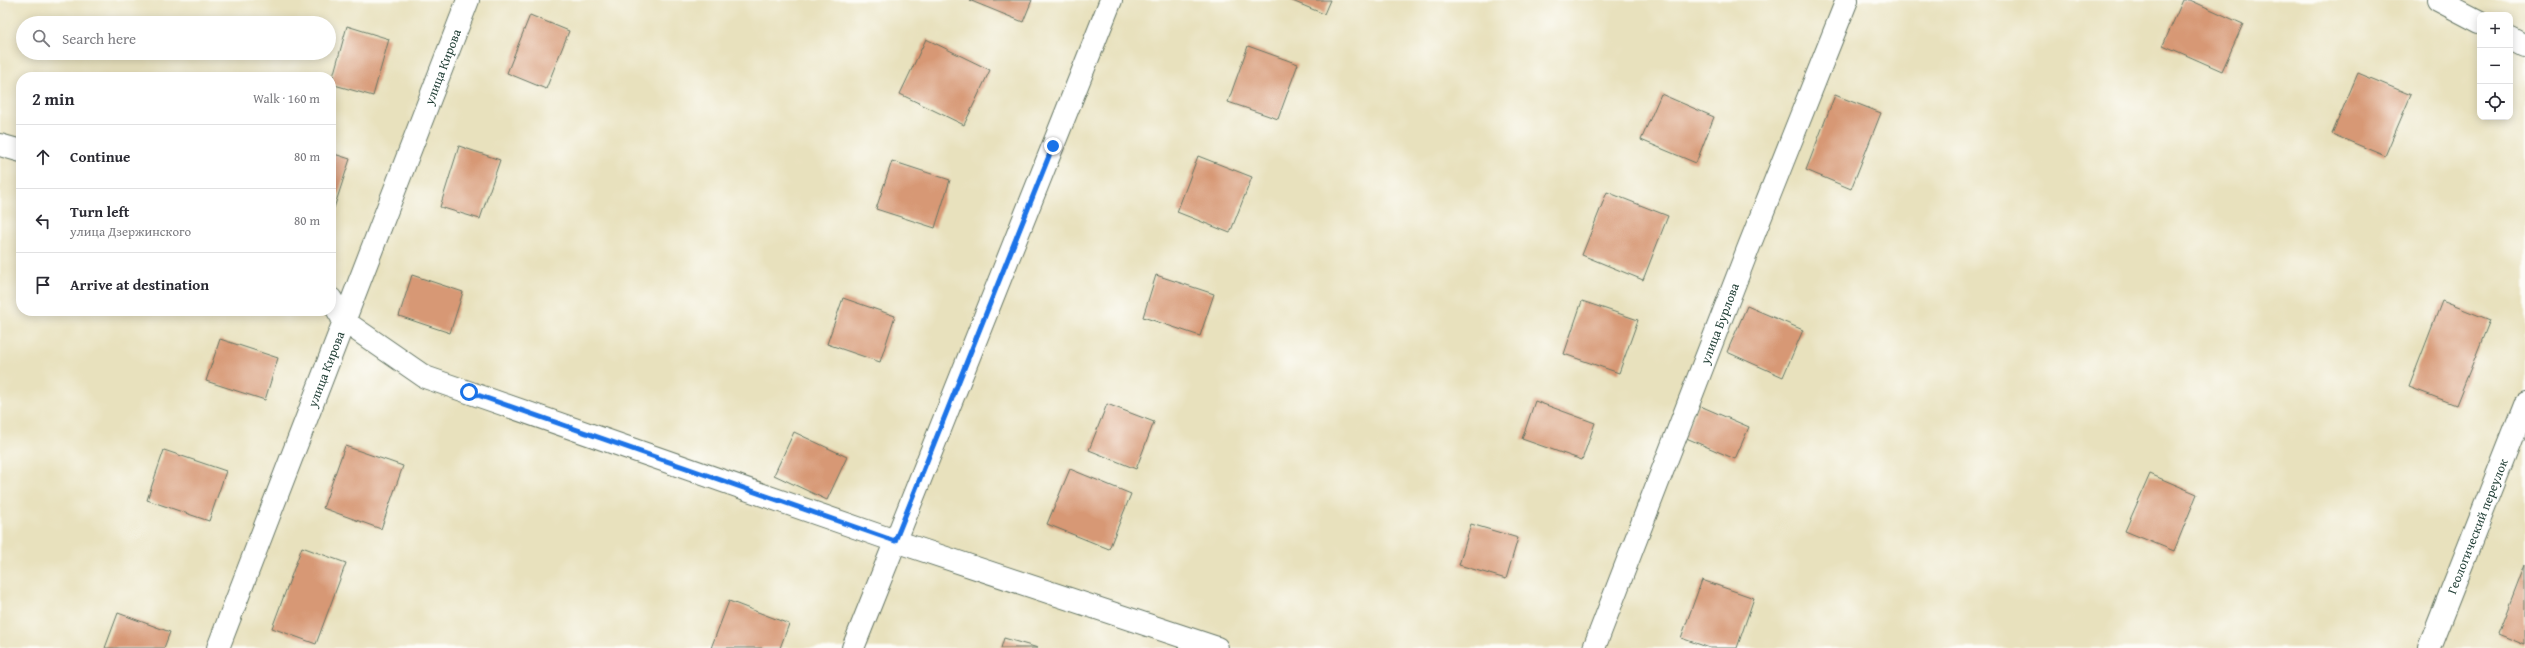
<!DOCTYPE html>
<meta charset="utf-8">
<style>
body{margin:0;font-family:"Gentium Book Plus",serif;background:#f7f7f7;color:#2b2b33}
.controls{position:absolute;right:12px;top:12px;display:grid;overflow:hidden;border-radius:8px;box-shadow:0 2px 10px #0003}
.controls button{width:36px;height:36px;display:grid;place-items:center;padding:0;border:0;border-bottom:1px solid #e1e1e2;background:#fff;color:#2b2b33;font:20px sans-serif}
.stop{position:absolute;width:12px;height:12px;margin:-9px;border:3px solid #1a73e8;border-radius:50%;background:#fff}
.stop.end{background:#1a73e8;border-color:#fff;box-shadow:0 1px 4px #0008}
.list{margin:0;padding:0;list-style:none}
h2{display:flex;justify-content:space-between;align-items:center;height:52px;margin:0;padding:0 16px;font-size:17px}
h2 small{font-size:13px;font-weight:400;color:#7c7c81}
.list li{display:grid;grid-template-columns:26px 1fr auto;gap:12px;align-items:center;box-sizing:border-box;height:64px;padding:0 16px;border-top:1px solid #e1e1e2}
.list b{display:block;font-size:15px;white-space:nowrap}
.list p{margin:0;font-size:13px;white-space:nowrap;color:#7c7c81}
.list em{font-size:13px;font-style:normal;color:#7c7c81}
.icon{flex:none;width:22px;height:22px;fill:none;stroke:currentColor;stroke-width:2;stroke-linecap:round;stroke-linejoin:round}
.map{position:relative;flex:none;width:2525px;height:648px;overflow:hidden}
.search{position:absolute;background:#fff;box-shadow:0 2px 10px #0003;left:16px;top:16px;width:320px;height:44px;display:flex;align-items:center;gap:10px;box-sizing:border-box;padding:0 14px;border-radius:22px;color:#7c7c81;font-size:15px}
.panel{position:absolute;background:#fff;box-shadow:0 2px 10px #0003;left:16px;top:72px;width:320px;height:244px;border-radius:16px}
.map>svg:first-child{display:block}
</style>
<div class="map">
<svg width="2525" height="648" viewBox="0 0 2525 648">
<rect width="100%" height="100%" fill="#fdfcf7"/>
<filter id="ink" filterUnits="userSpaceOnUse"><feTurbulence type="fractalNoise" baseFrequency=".025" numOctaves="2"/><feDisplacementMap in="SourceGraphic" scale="8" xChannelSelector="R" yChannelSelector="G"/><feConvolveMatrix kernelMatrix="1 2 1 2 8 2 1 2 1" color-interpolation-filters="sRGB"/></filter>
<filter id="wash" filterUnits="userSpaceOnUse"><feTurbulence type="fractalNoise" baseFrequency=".012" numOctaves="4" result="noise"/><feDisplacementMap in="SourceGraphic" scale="16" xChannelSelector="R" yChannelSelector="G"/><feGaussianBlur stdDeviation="0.9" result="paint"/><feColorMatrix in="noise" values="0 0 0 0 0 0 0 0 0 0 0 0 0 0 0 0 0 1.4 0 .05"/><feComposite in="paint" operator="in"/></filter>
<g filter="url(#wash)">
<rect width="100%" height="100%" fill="#e8e1bd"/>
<g id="blocks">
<path fill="#d79875" d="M969,0H1032L1023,22Z
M1290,0H1330L1324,14Z
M2183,0H2190L2243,24L2222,71L2163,45Z
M530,15L569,31L546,89L507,73Z
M347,26L389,39L373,96L331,84Z
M926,39L990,70L964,125L900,94Z
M1248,46L1298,64L1278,119L1228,102Z
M2358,73L2411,95L2385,156L2332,134Z
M1661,94L1714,117L1696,163L1641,140Z
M1835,95L1881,113L1851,189L1806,170Z
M459,146L500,160L480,219L440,207Z
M331,153L350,159L334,208L331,207Z
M1198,156L1252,177L1230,233L1177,212Z
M892,161L950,180L935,228L876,209Z
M1607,192L1668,216L1643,280L1582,255Z
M412,275L463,292L450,333L399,316Z
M1156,275L1214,294L1200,336L1143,317Z
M843,298L895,316L880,362L827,344Z
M1582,301L1638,320L1619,373L1564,354Z
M2442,301L2490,320L2456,405L2409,387Z
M1747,306L1803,330L1783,377L1727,352Z
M220,339L278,358L265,400L206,381Z
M1535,401L1595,423L1582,460L1522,439Z
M1107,404L1154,422L1136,469L1089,450Z
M1698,405L1749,427L1735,459L1684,437Z
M794,432L847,457L827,500L774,475Z
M345,446L403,466L381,529L323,508Z
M164,450L226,471L209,521L147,500Z
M1070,469L1131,494L1109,549L1047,524Z
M2150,474L2197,494L2174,551L2125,531Z
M1471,524L1518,538L1506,579L1459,565Z
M302,547L346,563L316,644L272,628Z
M2525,564V645L2498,634Z
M1702,580L1754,598L1737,648H1710L1681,638Z
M729,601L789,624L780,648H711Z
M118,613L170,632L164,648H105Z
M1004,638L1038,648H1001Z"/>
</g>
</g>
<g filter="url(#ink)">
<use href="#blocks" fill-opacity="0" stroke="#657664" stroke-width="1"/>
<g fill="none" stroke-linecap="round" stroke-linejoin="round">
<defs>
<g id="street">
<path d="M2438,0L2480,22"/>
<path d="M2510,38L2525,46"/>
<path d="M0,145L21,151"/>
<path d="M331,299L344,321L425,377L895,541L1217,648"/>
<path id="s1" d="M218,648L468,0"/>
<path id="s2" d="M1594,648L1748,249L1847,0"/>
<path id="s3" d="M2429,648L2525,404"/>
</g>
<path id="secondary" d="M853,648L1111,0"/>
</defs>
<use href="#street" stroke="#657664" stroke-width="24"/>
<use href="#secondary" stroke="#657664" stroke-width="24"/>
<use href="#street" stroke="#fff" stroke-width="22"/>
<use href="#secondary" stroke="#fff" stroke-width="22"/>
</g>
</g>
<g fill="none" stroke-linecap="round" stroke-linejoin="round" filter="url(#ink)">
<path stroke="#1a73e8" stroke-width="5" d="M469,392L895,541L1053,146"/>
</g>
<g text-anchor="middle" stroke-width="4" stroke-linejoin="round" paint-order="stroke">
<g font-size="13" fill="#1f3d34" stroke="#fdfcf7">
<text dy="5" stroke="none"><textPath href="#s1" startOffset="623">улица Кирова</textPath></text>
<text dy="5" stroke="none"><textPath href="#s2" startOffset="348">улица Бурлова</textPath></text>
<text dy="5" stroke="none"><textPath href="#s1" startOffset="299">улица Кирова</textPath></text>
<text dy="5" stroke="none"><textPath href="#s3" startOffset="131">Геологический переулок</textPath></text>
</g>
</g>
</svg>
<div class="controls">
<button>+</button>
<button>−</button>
<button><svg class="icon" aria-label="locate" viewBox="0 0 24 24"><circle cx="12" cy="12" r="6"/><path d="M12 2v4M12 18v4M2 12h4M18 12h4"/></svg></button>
</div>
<div class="stop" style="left:469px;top:392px"></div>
<div class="stop end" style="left:1053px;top:146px"></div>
<div class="search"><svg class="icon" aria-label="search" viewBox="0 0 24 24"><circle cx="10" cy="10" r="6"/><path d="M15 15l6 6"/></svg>Search here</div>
<section class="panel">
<h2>2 min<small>Walk · 160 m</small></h2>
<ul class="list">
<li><svg class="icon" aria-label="ahead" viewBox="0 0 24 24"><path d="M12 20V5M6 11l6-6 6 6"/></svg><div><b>Continue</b></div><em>80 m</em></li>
<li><svg class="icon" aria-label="left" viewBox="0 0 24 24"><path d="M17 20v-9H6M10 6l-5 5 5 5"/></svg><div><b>Turn left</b><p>улица Дзержинского</p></div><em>80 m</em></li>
<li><svg class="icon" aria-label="arrive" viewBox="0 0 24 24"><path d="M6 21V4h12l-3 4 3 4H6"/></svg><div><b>Arrive at destination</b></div></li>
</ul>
</section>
</div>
